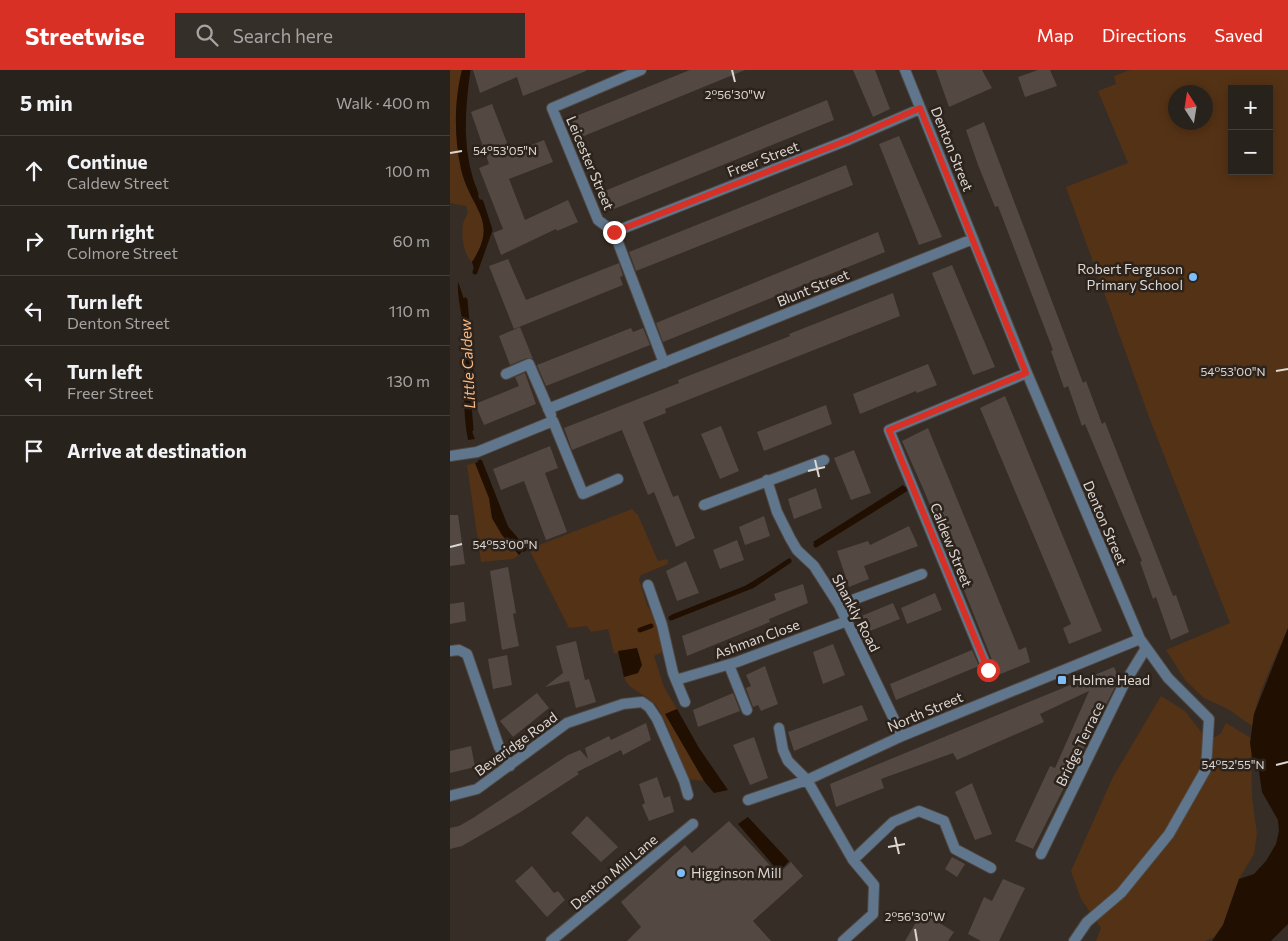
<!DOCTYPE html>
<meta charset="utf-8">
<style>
body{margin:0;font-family:Commissioner,sans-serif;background:#342f29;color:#f1f3f6}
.controls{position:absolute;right:15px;top:15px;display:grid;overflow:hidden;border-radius:0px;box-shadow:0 2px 12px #0003}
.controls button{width:45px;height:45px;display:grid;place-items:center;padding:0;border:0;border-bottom:1px solid #443f3b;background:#28221c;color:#f1f3f6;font:25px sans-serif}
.compass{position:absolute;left:718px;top:15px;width:45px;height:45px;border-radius:50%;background:#28221c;box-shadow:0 2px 12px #0003;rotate:348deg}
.stop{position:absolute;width:15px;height:15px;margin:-11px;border:4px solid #d93025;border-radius:50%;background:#fff}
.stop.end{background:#d93025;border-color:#fff;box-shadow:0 1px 5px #0008}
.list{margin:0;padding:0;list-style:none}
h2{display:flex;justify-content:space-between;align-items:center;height:65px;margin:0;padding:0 20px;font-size:21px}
h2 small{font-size:16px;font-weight:400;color:#a5a4a3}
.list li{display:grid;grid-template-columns:32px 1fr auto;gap:15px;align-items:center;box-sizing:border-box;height:70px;padding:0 20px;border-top:1px solid #443f3b}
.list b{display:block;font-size:19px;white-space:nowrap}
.list p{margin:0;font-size:16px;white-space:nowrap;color:#a5a4a3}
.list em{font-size:16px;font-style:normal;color:#a5a4a3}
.icon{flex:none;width:28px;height:28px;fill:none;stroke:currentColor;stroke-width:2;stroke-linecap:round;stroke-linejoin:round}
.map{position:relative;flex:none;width:838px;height:871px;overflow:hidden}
header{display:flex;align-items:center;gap:30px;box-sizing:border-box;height:70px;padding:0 25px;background:#d93025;color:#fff}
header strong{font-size:24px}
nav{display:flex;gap:28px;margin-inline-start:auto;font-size:18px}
.search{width:350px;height:45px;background:#342f29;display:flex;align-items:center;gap:12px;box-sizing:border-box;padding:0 18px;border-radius:0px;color:#a5a4a3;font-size:19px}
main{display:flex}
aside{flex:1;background:#28221c}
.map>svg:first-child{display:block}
</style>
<header>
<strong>Streetwise</strong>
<div class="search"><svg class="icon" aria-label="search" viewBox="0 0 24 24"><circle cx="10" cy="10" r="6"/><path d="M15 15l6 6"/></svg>Search here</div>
<nav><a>Map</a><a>Directions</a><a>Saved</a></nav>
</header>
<main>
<aside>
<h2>5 min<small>Walk · 400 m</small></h2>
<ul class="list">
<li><svg class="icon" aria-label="ahead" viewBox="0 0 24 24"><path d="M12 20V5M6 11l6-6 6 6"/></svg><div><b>Continue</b><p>Caldew Street</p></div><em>100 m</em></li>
<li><svg class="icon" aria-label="right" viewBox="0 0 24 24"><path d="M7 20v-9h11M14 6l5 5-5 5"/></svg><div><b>Turn right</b><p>Colmore Street</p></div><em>60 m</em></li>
<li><svg class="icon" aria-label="left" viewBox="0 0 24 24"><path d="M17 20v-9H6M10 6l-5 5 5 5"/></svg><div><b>Turn left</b><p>Denton Street</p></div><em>110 m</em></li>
<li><svg class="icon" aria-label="left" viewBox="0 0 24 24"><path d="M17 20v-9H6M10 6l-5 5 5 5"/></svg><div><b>Turn left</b><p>Freer Street</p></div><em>130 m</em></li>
<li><svg class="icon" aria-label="arrive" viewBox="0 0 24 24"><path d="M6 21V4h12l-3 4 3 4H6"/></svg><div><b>Arrive at destination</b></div></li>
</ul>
</aside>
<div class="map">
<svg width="838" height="871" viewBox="0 0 838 871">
<rect width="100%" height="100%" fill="#362d26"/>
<path fill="#543215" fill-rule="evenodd" d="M0,0H12C4,31 5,68 11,99C20,138 50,150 22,192C13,183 11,167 13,154C15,146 20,144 16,136L0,133Z
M680,0H838V558C825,589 807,622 802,656L778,639L754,628L735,610L716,580L780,553L699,347L616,117L678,93L648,21L666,14L664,6ZM782,19H819V101H782ZM726,22H756V52H726Z
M25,393L39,428L42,448L52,465L69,485L63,489L31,492L17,395Z
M182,439L188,445L208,491L218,489V494L191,505L189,509L197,535L205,548L212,571V582L204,586L214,617L227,639L216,644L254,711L238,709C227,686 221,658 207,637C198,623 180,623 174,607L188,603L168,581V583H164L158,559L141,562L137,556L119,558L79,479Z
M711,626L735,641L755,667H765L771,663L776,653L801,668L802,727L807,764L804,784L789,809L773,855L764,867L755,871H646L651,858L631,829L621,801L663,707Z"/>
<path fill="#210f02" d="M12,0H18C13,35 9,73 20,108C25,125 39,140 40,158C40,171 30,189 25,202L22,192C50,150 20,139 11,99C4,68 4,31 12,0Z
M8,212C19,239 22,270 21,300C21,322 15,348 25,369L18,370C11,336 16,300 14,265C13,247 7,230 8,212Z
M30,392L56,458L74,479L69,485L52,465L42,448L39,428L25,393Z
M453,415L456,419L366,475L363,472Z
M338,490L339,491L302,516L221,548V545L295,516Z
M838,558V854L821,871H762L773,855L789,809L804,804L816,791L826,774L829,761L828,750L812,722L809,701L803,693L800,673L804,644Z
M187,578L192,595L188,603L174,607L168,581Z
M227,639L249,678L278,720L264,723L254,711L215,644Z
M298,747L339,791L329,802L288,754Z"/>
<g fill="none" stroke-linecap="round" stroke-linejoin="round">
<path stroke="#210f02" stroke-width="5" d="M18,0C12,42 9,85 26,124
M25,202L40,160L31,132
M15,230L21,298L19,335L21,359
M30,392L56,458L74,479
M366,475L456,419
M221,548L302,516L339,491
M190,560L201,556"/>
</g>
<path fill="#534942" d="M23,0H136V1L73,26L67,7L30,23Z
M240,0H295L129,68L121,48Z
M403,0H425L440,39L423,47Z
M486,0H532L542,18L499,37Z
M588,0H600L607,16L575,27L568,7Z
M377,30L384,50L159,141L152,122Z
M42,34L61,83L94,70L103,92L59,109L75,150L118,130L128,152L107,161L106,159L51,185L43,163L53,159L29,98L39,94L21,42Z
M534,52L633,313L636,311L652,354L655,352L723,526L726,525L739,562L721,570L706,527L703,529L690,492L692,491L635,354L632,356L618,316L614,318L601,281L603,280L548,136L545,137L528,95L516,60Z
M449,66L492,167L469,175L429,74Z
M396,95L403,115L186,201L179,182Z
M428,162L435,182L213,272L206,253Z
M58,189L76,230L169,193L173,206L170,207L173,215L64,259L39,196Z
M502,195L545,297L523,305L482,203Z
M443,223L450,246L215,339L216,343L193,352L223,427L228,425L245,468L226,477L204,422L198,425L172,360L122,380L114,358L229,313L228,310L340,266L339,264Z
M70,257L83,289L77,288L60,295L49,266Z
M181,258L183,262L193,258L200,275L96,316L87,295Z
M478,294L487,315L467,323L466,321L410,344L403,324Z
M75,303L86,334L34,355L25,334L69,316L65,307Z
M555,326L652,561L619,574L613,558L621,554L530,338Z
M376,335L382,354L314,381L307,362Z
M271,356L289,401L270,409L251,364Z
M478,358L569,580L576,577L580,592L548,605L475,423L452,371Z
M100,376L108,398L95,403L117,462L96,470L74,411L51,420L43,399Z
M404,380L421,423L401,430L384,388Z
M366,418L372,438L344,449L338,429Z
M0,445H8L15,494L0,496Z
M314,446L320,466L295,475L289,457Z
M459,456L468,476L414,496L419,509L399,517L387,481L418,471L420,475Z
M287,470L294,490L270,499L263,480Z
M236,491L249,523L227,531L216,501Z
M58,497L66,543L63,544L69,576L52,580L40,501Z
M353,514L358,533L319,549L320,552L237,586L232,566L326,530L324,524Z
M485,523L492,540L457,554L451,538Z
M14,532L16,551L0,554V534Z
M443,533L450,549L415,563L409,547Z
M126,571L135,610L139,609L146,632L126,638L119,611L95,617L113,603L106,576Z
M383,574L395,605L373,614L363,582Z
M522,580L529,596L446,630L440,614Z
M57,585L62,615L43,619L38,589Z
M315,596L328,634L311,641L308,635L303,637L296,618L301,616L296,605Z
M664,597L669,609L583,779L565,771L600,696L605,698L639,621L590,644L594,652L507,690L503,683L431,709L434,718L386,737L380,714Z
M87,623L99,638L63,667L50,651Z
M283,623L290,641L248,657L243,640Z
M412,635L418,650L344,681L338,662Z
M196,653L201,670L173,685L171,680L127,702L129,704L69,743L12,776L0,779V758L9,756L23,748L118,685L130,680L138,689L135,678L159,666L161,670Z
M304,667L318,708L300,715L283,675Z
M21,676L25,697L0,703V681Z
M207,707L214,728L220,726L224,742L199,751L192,735L195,733L189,714Z
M522,713L542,764L525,770L505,722Z
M137,746L168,777L151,792L121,763Z
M279,751L328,804L341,792L353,806L303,851L321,871H177L191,857L171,832L235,775L242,783Z
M502,787L515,794L507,807L495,799Z
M82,796L104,823L108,821L115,830L97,847L65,811Z
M553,809L575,818L549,871H531L518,864L534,827L542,831Z
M472,842L504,862L498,871H455Z"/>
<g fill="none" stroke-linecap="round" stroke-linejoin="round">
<defs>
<path id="street" d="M191,0L102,38L148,150L164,162L214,293
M455,0L577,303L690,569L718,608L759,649L756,699L719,764L671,823L637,852L624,871
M164,162L398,70L470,39
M56,304L79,294L101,345
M98,339L523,169
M0,386L27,382L103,351L133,424L168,409
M317,410L327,442L340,468L347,480L364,496L389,535L452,666
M254,435L374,390
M198,515L212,555L223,603L235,632
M389,535L472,504
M0,581L9,580L17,584L49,677L60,696
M279,595L297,640
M538,600L439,360L577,303
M226,610L287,592L397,551
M329,658L333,680L338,691L357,710L403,790L424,815L423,844L393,871
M0,726L27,719L117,653L173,634L192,632L199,637L207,649L234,711L238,725
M298,730L357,710L452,666L690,569
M591,784L674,614L696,578
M403,790L443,752L469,741L494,751L505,779L541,798
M101,871L243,754"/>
</defs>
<use href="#street" stroke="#514842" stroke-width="12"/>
<use href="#street" stroke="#5f768d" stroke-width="10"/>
</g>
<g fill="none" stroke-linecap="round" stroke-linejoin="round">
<path stroke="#d93025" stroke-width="6" d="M164,162L398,70L470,38L576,303L439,360L538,600"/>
</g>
<path fill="none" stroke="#ddd7d3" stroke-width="2" d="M282,0L285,12M0,83L12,81M826,301L838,299M365,390L369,407M358,401L375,397M0,477L12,474M826,695L838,692M445,767L449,784M438,777L455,774M465,859L467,871"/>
<g fill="#7dbef9" stroke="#2c231c" stroke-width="2">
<circle cx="743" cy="207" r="5"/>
<rect x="607" y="605" width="10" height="10" rx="2.5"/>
<circle cx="231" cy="803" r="5"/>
</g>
<g text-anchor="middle" stroke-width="5" stroke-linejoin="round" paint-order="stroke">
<g font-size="14" fill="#ddd7d3" stroke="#2c231c">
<text transform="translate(502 79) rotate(68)" y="5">Denton Street</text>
<text transform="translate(313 89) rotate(-21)" y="5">Freer Street</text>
<text transform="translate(140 93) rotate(67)" y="5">Leicester Street</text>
<text transform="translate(363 218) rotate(-22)" y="5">Blunt Street</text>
<text transform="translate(655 453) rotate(67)" y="5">Denton Street</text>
<text transform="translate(501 475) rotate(68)" y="5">Caldew Street</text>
<text transform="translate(406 543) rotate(62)" y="5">Shankly Road</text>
<text transform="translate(307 569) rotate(-20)" y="5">Ashman Close</text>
<text transform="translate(475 642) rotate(-23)" y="5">North Street</text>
<text transform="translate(66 674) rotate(-36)" y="5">Beveridge Road</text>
<text transform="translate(630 674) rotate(-64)" y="5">Bridge Terrace</text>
<text transform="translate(164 802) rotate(-40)" y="5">Denton Mill Lane</text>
</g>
<g font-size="14" fill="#ddd7d3" stroke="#2c231c" text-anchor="start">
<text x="733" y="204" text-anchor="end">Robert Ferguson<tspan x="733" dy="16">Primary School</tspan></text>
<text x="622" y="615">Holme Head</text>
<text x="241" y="808">Higginson Mill</text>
</g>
<g font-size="15" font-style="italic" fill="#fbb984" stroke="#2c231c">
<text transform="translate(18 294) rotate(-93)" y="5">Little Caldew</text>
</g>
</g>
<g font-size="12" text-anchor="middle" fill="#ddd7d3" stroke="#2c231c" stroke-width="5" stroke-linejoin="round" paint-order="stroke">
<text x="285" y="29">2°56'30"W</text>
<text x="55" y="85">54°53'05"N</text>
<text x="783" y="306">54°53'00"N</text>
<text x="55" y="479">54°53'00"N</text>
<text x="783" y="699">54°52'55"N</text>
<text x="465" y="851">2°56'30"W</text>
</g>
</svg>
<div class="controls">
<button>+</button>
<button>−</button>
</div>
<svg class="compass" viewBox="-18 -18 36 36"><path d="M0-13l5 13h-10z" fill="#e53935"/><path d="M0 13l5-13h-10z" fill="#a5a4a3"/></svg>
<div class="stop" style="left:538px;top:600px"></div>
<div class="stop end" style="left:164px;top:162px"></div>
</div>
</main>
